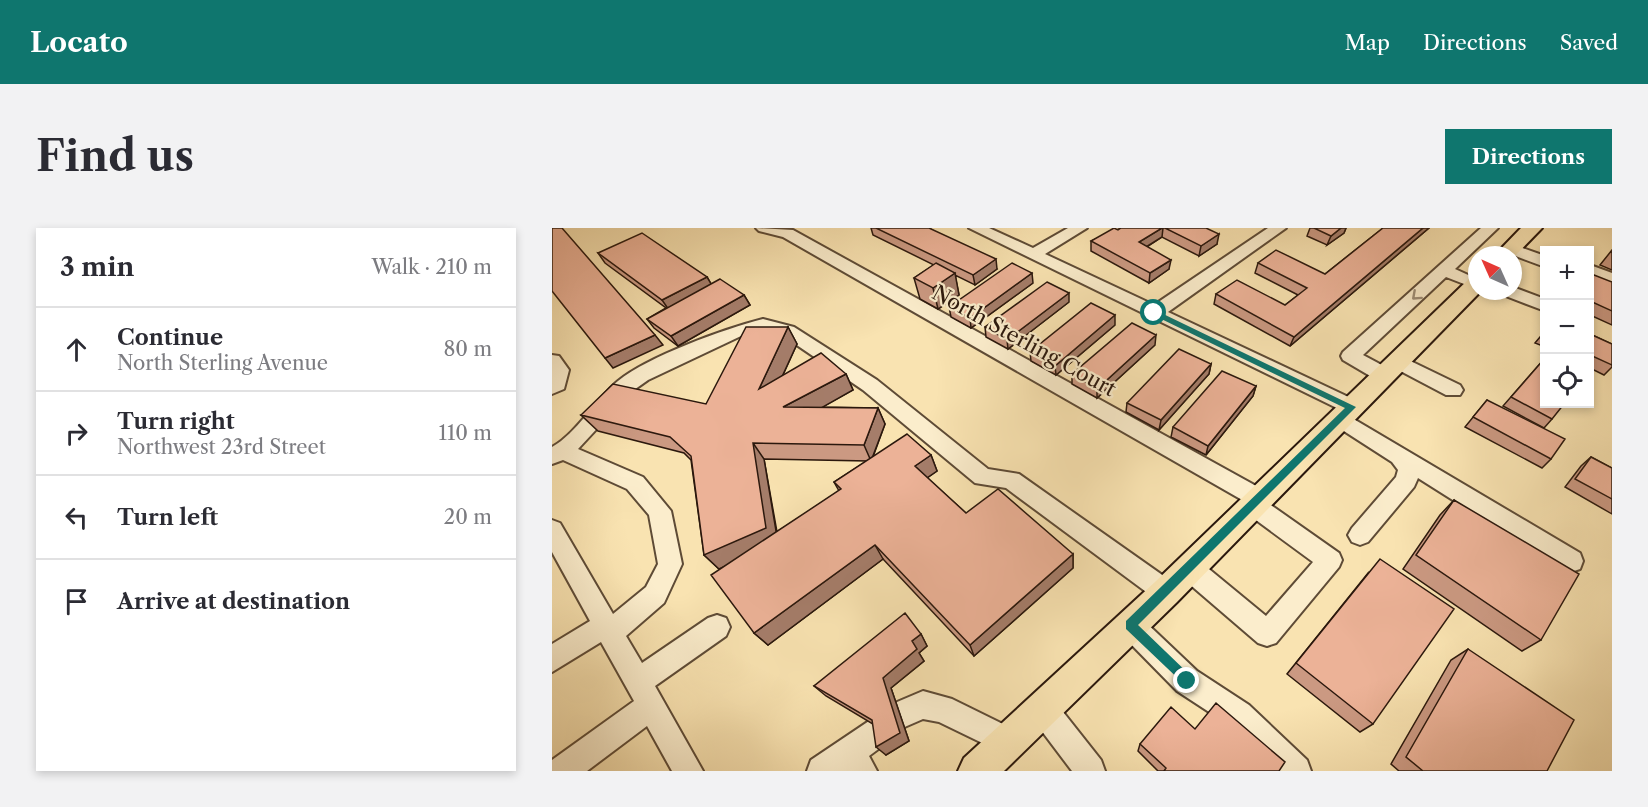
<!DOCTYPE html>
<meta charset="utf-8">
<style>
body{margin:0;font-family:"Libre Caslon Text",serif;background:#f2f2f3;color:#2b2b33}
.controls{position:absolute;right:18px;top:18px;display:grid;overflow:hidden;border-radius:0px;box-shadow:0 3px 9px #0003}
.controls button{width:54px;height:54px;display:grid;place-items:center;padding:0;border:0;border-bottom:2px solid #e1e1e2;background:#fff;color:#2b2b33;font:30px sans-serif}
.compass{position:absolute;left:916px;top:18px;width:54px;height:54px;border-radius:50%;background:#fff;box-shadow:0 3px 9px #0003;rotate:315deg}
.stop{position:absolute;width:18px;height:18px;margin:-14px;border:4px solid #0f766e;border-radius:50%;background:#fff}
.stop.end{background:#0f766e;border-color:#fff;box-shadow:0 2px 6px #0008}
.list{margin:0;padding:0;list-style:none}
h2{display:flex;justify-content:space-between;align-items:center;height:78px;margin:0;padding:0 24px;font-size:26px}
h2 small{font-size:20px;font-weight:400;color:#7c7c81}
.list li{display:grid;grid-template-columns:39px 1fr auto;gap:18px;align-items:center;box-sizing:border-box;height:84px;padding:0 24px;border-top:2px solid #e1e1e2}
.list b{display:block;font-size:22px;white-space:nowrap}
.list p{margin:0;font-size:20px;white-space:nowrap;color:#7c7c81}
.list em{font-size:20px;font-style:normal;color:#7c7c81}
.icon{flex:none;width:33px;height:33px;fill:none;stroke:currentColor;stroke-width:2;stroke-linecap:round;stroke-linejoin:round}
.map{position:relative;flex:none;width:1060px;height:543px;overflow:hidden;border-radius:0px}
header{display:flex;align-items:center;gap:36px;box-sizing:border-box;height:84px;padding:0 30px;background:#0f766e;color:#fff}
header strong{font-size:28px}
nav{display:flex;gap:33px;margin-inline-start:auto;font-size:21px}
.intro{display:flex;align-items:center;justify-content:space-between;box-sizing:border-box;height:144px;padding:0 36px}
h1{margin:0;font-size:42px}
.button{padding:15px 27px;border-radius:0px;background:#0f766e;color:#fff;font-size:21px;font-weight:700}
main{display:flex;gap:36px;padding:0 36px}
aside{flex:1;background:#fff;border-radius:0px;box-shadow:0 3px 9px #0003}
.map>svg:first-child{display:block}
</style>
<header>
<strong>Locato</strong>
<nav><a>Map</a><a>Directions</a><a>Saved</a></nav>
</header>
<div class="intro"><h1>Find us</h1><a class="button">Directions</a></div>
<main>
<aside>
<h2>3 min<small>Walk · 210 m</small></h2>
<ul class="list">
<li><svg class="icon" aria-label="ahead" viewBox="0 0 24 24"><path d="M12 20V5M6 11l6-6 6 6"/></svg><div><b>Continue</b><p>North Sterling Avenue</p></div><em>80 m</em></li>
<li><svg class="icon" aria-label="right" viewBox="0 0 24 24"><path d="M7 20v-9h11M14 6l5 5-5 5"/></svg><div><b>Turn right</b><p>Northwest 23rd Street</p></div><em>110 m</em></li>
<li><svg class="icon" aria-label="left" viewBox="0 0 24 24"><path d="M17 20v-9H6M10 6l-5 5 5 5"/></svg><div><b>Turn left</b></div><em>20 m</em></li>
<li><svg class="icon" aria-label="arrive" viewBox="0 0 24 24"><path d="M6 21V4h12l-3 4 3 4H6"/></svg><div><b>Arrive at destination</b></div></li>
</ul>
</aside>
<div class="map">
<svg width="1060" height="543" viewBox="0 0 1060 543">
<rect width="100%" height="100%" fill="#f9e3b1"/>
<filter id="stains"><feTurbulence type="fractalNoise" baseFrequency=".00333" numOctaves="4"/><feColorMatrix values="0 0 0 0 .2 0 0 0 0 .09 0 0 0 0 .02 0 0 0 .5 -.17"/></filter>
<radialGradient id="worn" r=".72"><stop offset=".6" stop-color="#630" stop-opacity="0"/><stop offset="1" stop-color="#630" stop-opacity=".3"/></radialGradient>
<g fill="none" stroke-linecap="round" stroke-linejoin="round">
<defs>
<path id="minor" d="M204,0L241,2L715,264L718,271L716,275L787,325L790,332L787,339L724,415L715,418L706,415L628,348L625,340L628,332L637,329L646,332L714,388L761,334L693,284L690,277L692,273L231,9L207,3Z
M417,0H437L481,20L516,0H535L493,26L602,77L716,0H734L616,84L807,174L810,179L807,184L800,186L793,184Z
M929,0H946L903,41L925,51V61L894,49L811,127L839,142L842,147L839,152H825L791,132L789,128L791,124Z
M959,16L993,28V39L953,24L951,21Z
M1038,37L1060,45V56L1038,48Z
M961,59L993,71V83L951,67L949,63H961Z
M211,91L242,99L325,152L436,241L467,246L623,356L626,364L623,372L614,375L605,372L454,260L423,255L311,162L230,107L211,103L189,108L96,152L79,164L26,221L91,249L119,283L130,336L112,375L74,408L90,435L156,390L165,387L174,390L178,399L174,408L103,458L151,543H120L95,498L35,543H0V532L82,473L49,414L0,444V416L38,393L0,324V292L8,295L61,386L94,359L106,336L97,287L75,261L11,232L0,236V219C24,206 44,171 66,153C97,128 172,101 211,91Z
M0,127L7,128L17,142L12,161L0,166Z
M846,127L908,157L911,162L908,167H894L839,138L837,133L839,128Z
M788,183L1028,325L1031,333L1028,341L1019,344L1010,341L866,250L862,259L816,314L808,317L800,314L796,307L800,300L844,249L846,242L840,234L781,196L778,191L781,186Z
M578,385L587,388L645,443L697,477L755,532L759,543H723L677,497L625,463L569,406L565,397L569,388Z
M371,463L400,471L465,503L469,513L465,523L455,527L387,494L371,491L348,501L344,499L340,511L317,528L325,543H255L259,532L320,491L330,487L335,489L338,477Z
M490,466L500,470L549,532L553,543H520L480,490L476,480L480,470Z"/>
<path id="major" d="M969,0H990L961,30V27H943Z
M925,49V63H929L625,374L452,543H406L412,530L603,354L918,50Z"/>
</defs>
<use href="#minor" stroke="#5e4b36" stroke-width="4"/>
<use href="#major" stroke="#2b180d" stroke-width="4"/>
<use href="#minor" fill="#fbedcc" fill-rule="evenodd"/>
<use href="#major" fill="#f9e3b1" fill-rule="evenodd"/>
</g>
<path fill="#cb9982" stroke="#2b180d" stroke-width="1.5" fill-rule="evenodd" d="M319,0H377L445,41L423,57L403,47L407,67L386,81L368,71L362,50L382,37L321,7Z
M569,0H654L665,16L647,28L610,9L595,19L617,41L597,55L539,23V13Z
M758,0H794L792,5L775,17L755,8Z
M831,0H877L738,118L662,76L664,66L733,77L746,67L703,45L706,35L773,46Z
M1060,22V42L1048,37Z
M46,25L155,49L159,56L192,67L198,77L126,118L102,100L95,91L114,80L53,35Z
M1038,52L1060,54V97L1038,87Z
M481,55L419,100L399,89L397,79Z
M517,74L456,121L434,109L433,99Z
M563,97L504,147L479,133L478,124Z
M236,99L245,116L231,147L294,146L301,162L270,179L326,180L333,196L321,229L379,227L385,243L375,250L414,285L521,326V340L422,428L331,331L216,417L202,405L173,339L167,341L152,327L139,232L132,225L46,203L29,187L154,176ZM212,231L315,233L282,254L287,263L225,304Z
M993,103V119L983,115Z
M1038,106L1060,116V139L1052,147L1040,141L1038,144Z
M603,117L545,170L520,156V146Z
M993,130L1000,191L992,200L951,178Z
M659,136L657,146L607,202L574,184L575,175Z
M704,158L701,168L654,227L619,209L621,199Z
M935,172L999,231L990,240L913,199Z
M1039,229L1060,240V286L1013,259L1029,238Z
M902,272L989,412L970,423L851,341L888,287Z
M816,345L821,496L808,504L735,446Z
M369,406L375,418L367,425L372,433L339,460L357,513L334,527L321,496L274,468L262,458Z
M916,421L995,543H847L839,536L899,432Z
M643,501L727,543H606L586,523L588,516Z"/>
<path fill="#a57d6a" stroke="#2b180d" stroke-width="1.5" d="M610,0H611L610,9L586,24L587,14Z
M789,0H794L792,5L775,17L779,8Z
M871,0H877L738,118L742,109Z
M667,6L665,16L647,28L649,18Z
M444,31L445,41L423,57L421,47Z
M619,32L617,41L597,55L598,45Z
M403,45L407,67L386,81L381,60Z
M480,45L481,55L419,100L418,90Z
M155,49L161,59L117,82L110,72Z
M517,65V74L456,121L455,112Z
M192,67L198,77L126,118L119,108Z
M563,87V97L504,147L503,138Z
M236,99L245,116L217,177L207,161Z
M103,107L111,117L61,140L53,130Z
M604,107L603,117L545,170V161Z
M659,136L657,146L607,202L609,192Z
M294,146L301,162L241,196L231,179Z
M704,158L701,168L654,227L656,218Z
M326,180L333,196L319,233L312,217Z
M201,215L212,231L226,315L167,341L152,327Z
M379,227L385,243L369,254L363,238Z
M323,317L331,331L216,417L202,405Z
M521,326V340L422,428L418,417Z
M369,406L375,418L367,425L372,433L339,460L357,513L334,527L324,519L331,450L360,413Z"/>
<path fill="#ecb297" stroke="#2b180d" stroke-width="1.5" d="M0,0H10L103,107L53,130L0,63Z
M324,0H377L444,31L421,47Z
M562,0L566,2L569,0H610L587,14L619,32L598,45L539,13Z
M613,0H654L667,6L649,18Z
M762,0H789L779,8Z
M831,0H871L742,109L664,66L685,52L733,77L755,60L706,35L724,22L773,46Z
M90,5L155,49L110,72L46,25Z
M384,35L403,45L381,60L362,50Z
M460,35L480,45L418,90L397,79Z
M1042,47L1060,54V83L1038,73V52Z
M168,51L192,67L119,108L95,91Z
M495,54L517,65L455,112L433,99Z
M539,75L563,87L503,138L478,124Z
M580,95L604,107L545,161L520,146Z
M194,99H236L207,161L269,125L294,146L231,179L326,180L312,217L201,215L214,300L152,327L139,228L118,209L29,187L61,156L154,176Z
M1038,106L1060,116V137L1038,127Z
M627,121L659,136L609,192L575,175Z
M993,130V176H1012L1000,191L959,169Z
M1038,138L1041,139L1038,144Z
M670,143L704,158L656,218L621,199Z
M935,172L1013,211L999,231L921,189Z
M355,206L379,227L363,238L414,285L446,261L521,326L418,417L323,317L202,405L159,347L289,261L282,254Z
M1039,229L1060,240V271L1023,251Z
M902,272L1027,346L989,412L864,327Z
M828,331L902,381L821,496L744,435Z
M353,385L369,406L360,413L365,421L331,450L348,505L324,519L320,492L262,458Z
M916,421L1022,492L995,543H871L854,529Z
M664,475L733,534L727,543H612L614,540L588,516L619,479L643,501Z"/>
<defs><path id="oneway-chevron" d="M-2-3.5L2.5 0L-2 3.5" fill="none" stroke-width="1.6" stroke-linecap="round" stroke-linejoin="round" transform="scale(1.5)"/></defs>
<use stroke="#9d8d76" href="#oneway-chevron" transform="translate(864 68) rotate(138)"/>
<path fill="#0f766e" d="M599,83H605L804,179L586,397L640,449V457L635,459L574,401V393L793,180L599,86Z"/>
<g text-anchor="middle" stroke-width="4.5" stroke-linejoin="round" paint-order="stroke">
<g font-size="21" fill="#2b180d" stroke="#fbedcc">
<text transform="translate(472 113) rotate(29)" y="7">North Sterling Court</text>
</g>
</g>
<rect width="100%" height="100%" filter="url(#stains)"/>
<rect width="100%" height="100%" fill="url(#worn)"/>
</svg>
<div class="controls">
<button>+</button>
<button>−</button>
<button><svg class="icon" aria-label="locate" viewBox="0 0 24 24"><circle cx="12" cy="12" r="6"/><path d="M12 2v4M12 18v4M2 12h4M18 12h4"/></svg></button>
</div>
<svg class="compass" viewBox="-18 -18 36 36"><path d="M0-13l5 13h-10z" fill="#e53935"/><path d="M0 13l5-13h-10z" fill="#7c7c81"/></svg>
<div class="stop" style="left:602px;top:85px"></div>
<div class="stop end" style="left:635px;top:453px"></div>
</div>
</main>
